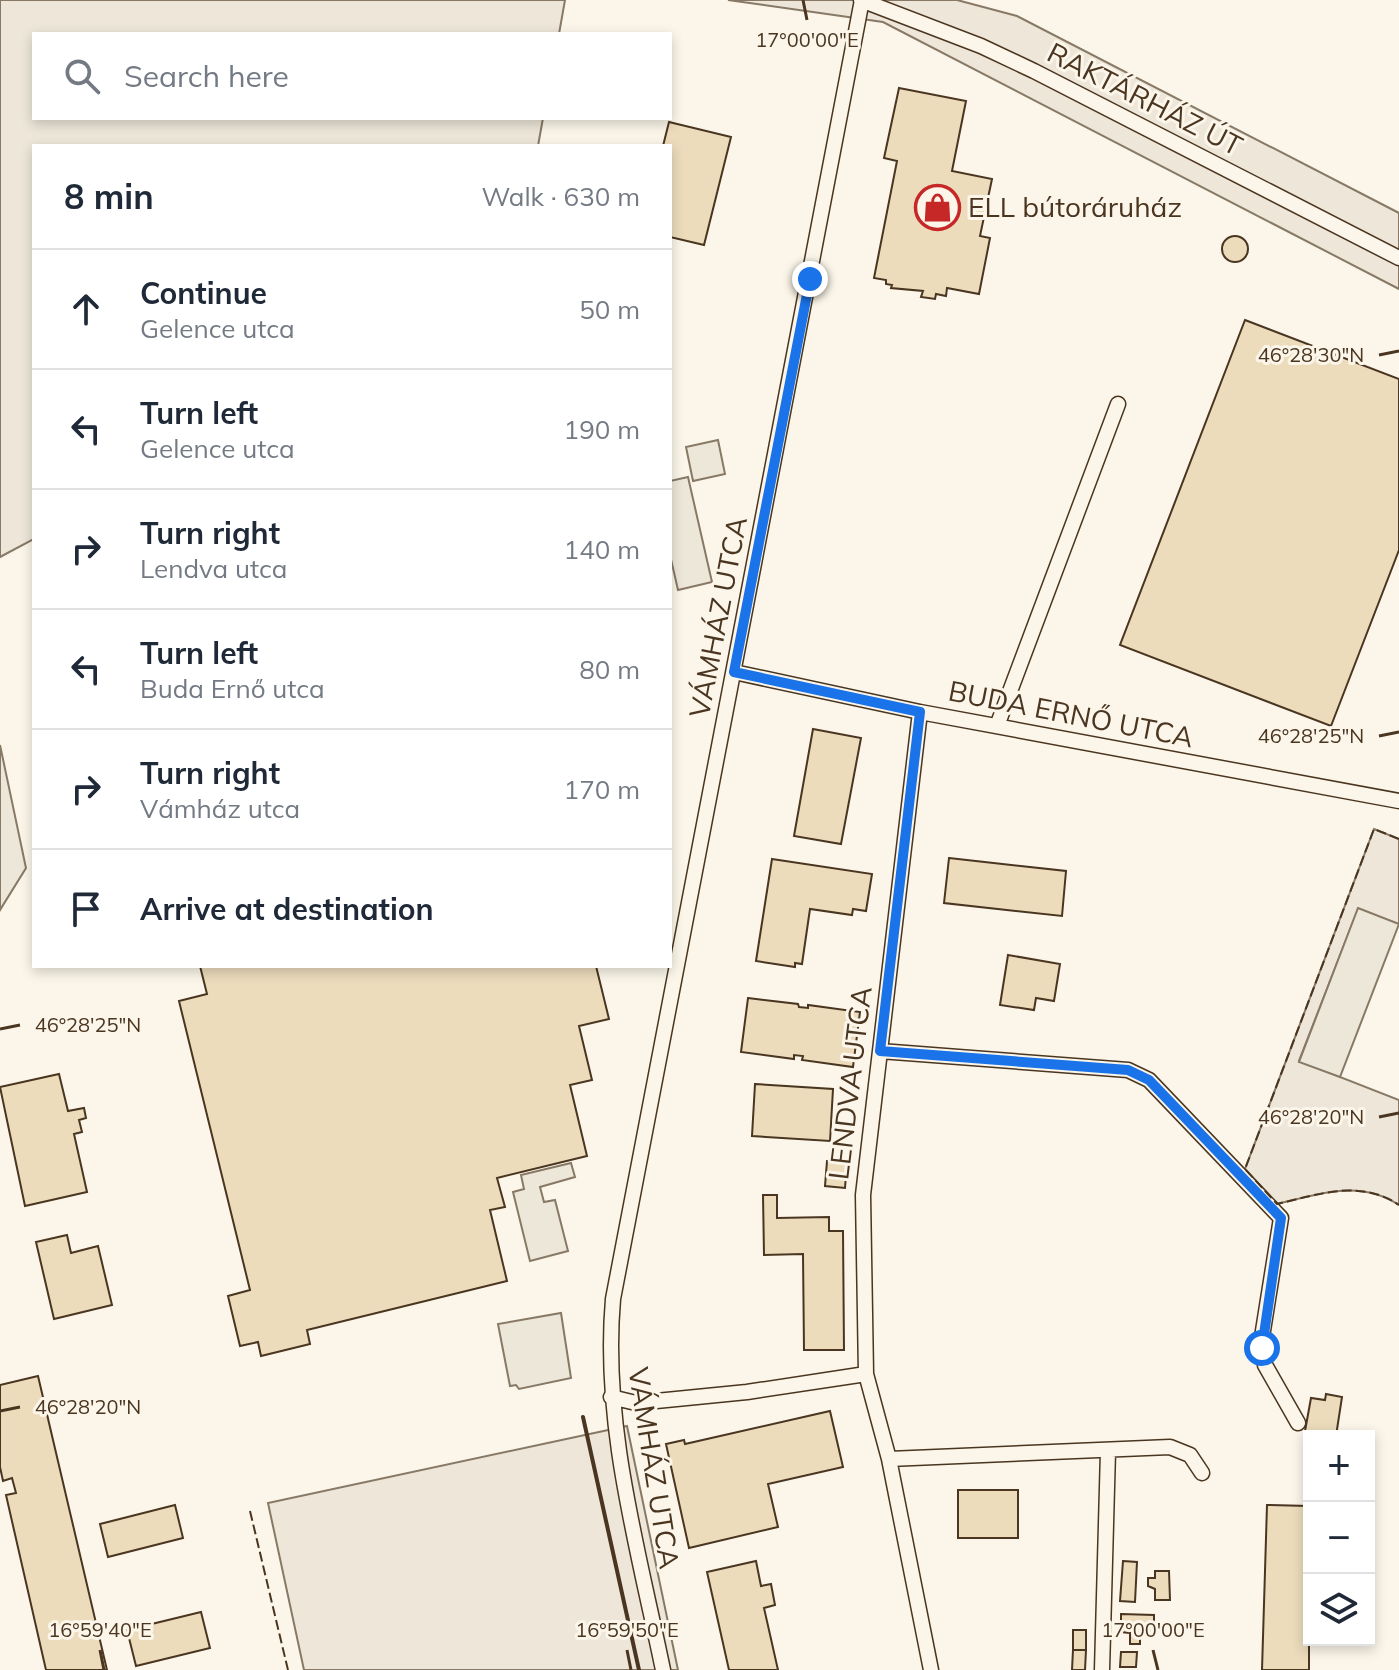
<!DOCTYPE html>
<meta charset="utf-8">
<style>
body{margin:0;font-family:Mulish,sans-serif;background:#f6f6f7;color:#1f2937}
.controls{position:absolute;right:24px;bottom:24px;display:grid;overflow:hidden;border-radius:0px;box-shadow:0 4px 12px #0003}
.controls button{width:72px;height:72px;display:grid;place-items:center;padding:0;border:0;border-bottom:2px solid #e0e1e3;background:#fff;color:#1f2937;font:40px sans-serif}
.stop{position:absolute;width:24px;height:24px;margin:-18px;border:6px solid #1a73e8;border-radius:50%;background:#fff}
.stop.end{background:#1a73e8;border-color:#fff;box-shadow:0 2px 8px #0008}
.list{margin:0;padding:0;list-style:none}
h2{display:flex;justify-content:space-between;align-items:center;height:104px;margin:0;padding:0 32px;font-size:34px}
h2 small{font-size:26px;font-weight:400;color:#747a83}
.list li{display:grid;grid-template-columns:52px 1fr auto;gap:24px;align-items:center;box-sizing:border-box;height:120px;padding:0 32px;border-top:2px solid #e0e1e3}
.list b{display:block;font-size:30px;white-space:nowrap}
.list p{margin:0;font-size:26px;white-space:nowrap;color:#747a83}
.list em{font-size:26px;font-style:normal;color:#747a83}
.icon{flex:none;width:44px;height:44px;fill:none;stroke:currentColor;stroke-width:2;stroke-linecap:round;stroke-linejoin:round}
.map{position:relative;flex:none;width:1399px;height:1670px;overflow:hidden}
.search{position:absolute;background:#fff;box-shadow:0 4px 12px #0003;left:32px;top:32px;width:640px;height:88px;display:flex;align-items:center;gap:20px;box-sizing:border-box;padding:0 28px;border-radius:0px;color:#747a83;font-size:30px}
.panel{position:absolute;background:#fff;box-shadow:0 4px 12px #0003;left:32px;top:144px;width:640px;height:824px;border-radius:0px}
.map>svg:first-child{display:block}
</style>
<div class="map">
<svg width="1399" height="1670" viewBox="0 0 1399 1670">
<rect width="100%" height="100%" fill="#fbf6e9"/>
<path fill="#ede6d9" stroke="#887966" stroke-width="2" d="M0,0H565L559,34H34V118H543L538,146H34V539L0,557Z
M728,0H957L1017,16L1399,213V289L883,22Z
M1374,829L1399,839V924L1358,909L1299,1061L1399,1100V1205C1359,1179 1320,1194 1277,1204L1245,1169Z
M627,1426L678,1670H304L268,1503Z"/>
<path fill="#ede7d9" stroke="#887966" stroke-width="2" d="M718,440L725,474L693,481L686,447Z
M688,477L712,582L678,590L670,555V481Z
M0,745L26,868L0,910Z
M1358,908L1399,924L1340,1077L1299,1062Z
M571,1163L575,1177L540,1187L544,1202L555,1200L568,1251L530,1261L513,1192L524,1189L521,1175Z
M561,1313L571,1378L519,1389L516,1385L510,1386L498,1324Z"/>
<path fill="#ecdcbc" stroke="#4a3520" stroke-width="2" d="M899,88L966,101L952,171L992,179L980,236L990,238L979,294L947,288L946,296L936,294L935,299L921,297L923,291L891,288L892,285L886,284V280L874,278L897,161L884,158Z
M669,122L731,137L704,245L670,237V146H663Z
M1222 249a13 13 0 1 1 26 0a13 13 0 1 1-26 0Z
M1245,320L1399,379V550L1331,726L1120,645Z
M813,729L861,738L841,844L794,836Z
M949,858L1066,871L1062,916L944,903Z
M772,859L872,874L866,911L853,909L852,915L810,909L802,964L795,963V967L756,961Z
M1008,955L1060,964L1054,1001L1036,998L1034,1010L1000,1005Z
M200,966H596L609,1019L579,1026L592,1080L570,1085L587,1156L497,1178L505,1207L490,1210L507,1281L307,1330L310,1344L261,1356L258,1342L240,1346L228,1296L250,1290L179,1001L207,994Z
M748,998L798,1004L799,1007L808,1008V1005L860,1012L853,1067L802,1060L803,1056L794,1055V1059L741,1052Z
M59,1074L68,1111L84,1108L86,1118L79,1120L82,1132L74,1134L87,1192L25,1206L0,1087Z
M755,1084L833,1089L830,1141L752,1136Z
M827,1161L847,1163L845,1188L825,1186Z
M763,1195H777V1218L829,1217V1231H843L844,1350H804L803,1254L764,1255Z
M67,1235L71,1253L98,1246L112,1305L54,1319L36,1242Z
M38,1376L107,1670H46L6,1495L16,1493L12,1478L3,1481L0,1467V1385Z
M1326,1394L1342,1397L1336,1436L1305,1431L1311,1398L1325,1400Z
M830,1411L843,1467L768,1484L778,1527L689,1548L666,1444L684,1440L685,1444Z
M958,1490H1018V1538H958Z
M175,1505L183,1538L108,1557L100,1524Z
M1267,1505L1309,1506V1670H1262Z
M756,1561L761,1586L771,1584L775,1605L764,1608L778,1670H729L707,1572Z
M1123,1561L1137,1562L1135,1602L1120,1601Z
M1155,1571H1169L1170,1600H1155V1589L1148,1586V1578H1155Z
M201,1612L210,1648L136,1666L127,1630Z
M1121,1614L1154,1615V1635L1140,1634V1644H1130V1633L1121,1632Z
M1073,1630H1086V1650H1073Z
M1073,1650H1086L1085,1670H1072Z
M1121,1652H1137L1136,1667H1120Z"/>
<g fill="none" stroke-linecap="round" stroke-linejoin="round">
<defs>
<path id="minor" d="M861,0L981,46L1034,71L1399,258
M734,672L920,712L1399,801
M920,712L863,1195L866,1374L889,1459L931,1670
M997,726L1118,404
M880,1051L1128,1070L1149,1080L1281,1218L1262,1337L1265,1365L1298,1423
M611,1397L636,1403L747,1392L866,1374
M889,1459L1170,1447L1190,1455L1202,1473
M663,1670C638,1548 602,1424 613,1299L862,0
M1102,1670L1108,1451"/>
</defs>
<use href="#minor" stroke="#4a3520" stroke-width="17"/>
<use href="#minor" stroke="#fbf6e9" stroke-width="14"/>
<path stroke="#4a3520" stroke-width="2" stroke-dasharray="10 4" stroke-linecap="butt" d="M1399,839L1374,829L1245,1169L1277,1204C1319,1194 1361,1179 1399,1205
M250,1511L288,1670"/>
<path stroke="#4a3520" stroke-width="4" d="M583,1417L639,1670"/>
</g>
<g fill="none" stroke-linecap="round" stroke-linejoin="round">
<path stroke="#1a73e8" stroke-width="10" d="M810,279L734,672L920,712L880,1051L1128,1070L1149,1080L1281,1218L1262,1348"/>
</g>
<path fill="none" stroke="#4a3520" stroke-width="3" d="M803,0L807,20M1379,355L1399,351M1379,736L1399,732M0,1029L20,1025M1379,1117L1399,1113M0,1411L20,1407M100,1650L104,1670M627,1650L631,1670M1153,1650L1158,1670"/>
<defs>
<symbol id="shop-ring" viewBox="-11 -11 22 22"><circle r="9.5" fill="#fbf6e9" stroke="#c62828" stroke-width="1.5"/><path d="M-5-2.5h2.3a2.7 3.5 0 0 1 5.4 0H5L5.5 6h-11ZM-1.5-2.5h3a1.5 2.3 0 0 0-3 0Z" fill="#c62828"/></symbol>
</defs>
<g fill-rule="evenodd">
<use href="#shop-ring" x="912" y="182" width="51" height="51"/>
</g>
<g text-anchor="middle" stroke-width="6" stroke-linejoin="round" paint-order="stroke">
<g font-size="28" fill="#4a3520" stroke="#fbf6e9">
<text transform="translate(1145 99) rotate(27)" y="10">RAKTÁRHÁZ ÚT</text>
<text transform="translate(718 617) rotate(-79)" y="10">VÁMHÁZ UTCA</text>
<text transform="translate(1071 714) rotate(11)" y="10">BUDA ERNŐ UTCA</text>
<text transform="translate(850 1083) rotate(-83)" y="10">LENDVA UTCA</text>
<text transform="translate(654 1468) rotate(81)" y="10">VÁMHÁZ UTCA</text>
</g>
<g font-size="28" fill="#4a3520" stroke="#fbf6e9" text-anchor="start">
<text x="968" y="217">ELL bútoráruház</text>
</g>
</g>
<g font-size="20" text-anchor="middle" fill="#4a3520" stroke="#fbf6e9" stroke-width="6" stroke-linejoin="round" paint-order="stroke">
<text x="807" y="47">17°00'00"E</text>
<text x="1311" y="362">46°28'30"N</text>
<text x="1311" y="743">46°28'25"N</text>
<text x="88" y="1032">46°28'25"N</text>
<text x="1311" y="1124">46°28'20"N</text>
<text x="88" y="1414">46°28'20"N</text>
<text x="100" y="1637">16°59'40"E</text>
<text x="627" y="1637">16°59'50"E</text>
<text x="1153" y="1637">17°00'00"E</text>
</g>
</svg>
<div class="controls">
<button>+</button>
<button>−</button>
<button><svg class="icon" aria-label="layers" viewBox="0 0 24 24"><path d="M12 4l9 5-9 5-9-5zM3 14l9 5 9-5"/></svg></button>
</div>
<div class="stop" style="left:1262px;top:1348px"></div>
<div class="stop end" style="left:810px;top:279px"></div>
<div class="search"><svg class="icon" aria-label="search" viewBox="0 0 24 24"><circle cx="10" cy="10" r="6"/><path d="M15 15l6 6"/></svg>Search here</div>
<section class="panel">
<h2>8 min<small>Walk · 630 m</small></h2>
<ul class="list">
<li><svg class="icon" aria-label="ahead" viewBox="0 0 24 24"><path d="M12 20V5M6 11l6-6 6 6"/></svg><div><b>Continue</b><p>Gelence utca</p></div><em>50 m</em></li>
<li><svg class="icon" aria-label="left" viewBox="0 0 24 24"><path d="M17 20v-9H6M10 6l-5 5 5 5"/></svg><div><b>Turn left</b><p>Gelence utca</p></div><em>190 m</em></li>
<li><svg class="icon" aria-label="right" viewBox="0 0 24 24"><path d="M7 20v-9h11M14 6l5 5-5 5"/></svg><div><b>Turn right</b><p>Lendva utca</p></div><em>140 m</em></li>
<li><svg class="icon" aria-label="left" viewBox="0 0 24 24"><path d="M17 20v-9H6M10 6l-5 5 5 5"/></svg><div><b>Turn left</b><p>Buda Ernő utca</p></div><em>80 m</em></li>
<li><svg class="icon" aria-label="right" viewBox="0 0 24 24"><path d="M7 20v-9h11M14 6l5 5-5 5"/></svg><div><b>Turn right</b><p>Vámház utca</p></div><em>170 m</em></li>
<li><svg class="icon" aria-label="arrive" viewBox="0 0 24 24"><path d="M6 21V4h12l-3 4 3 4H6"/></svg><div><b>Arrive at destination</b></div></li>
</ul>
</section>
</div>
